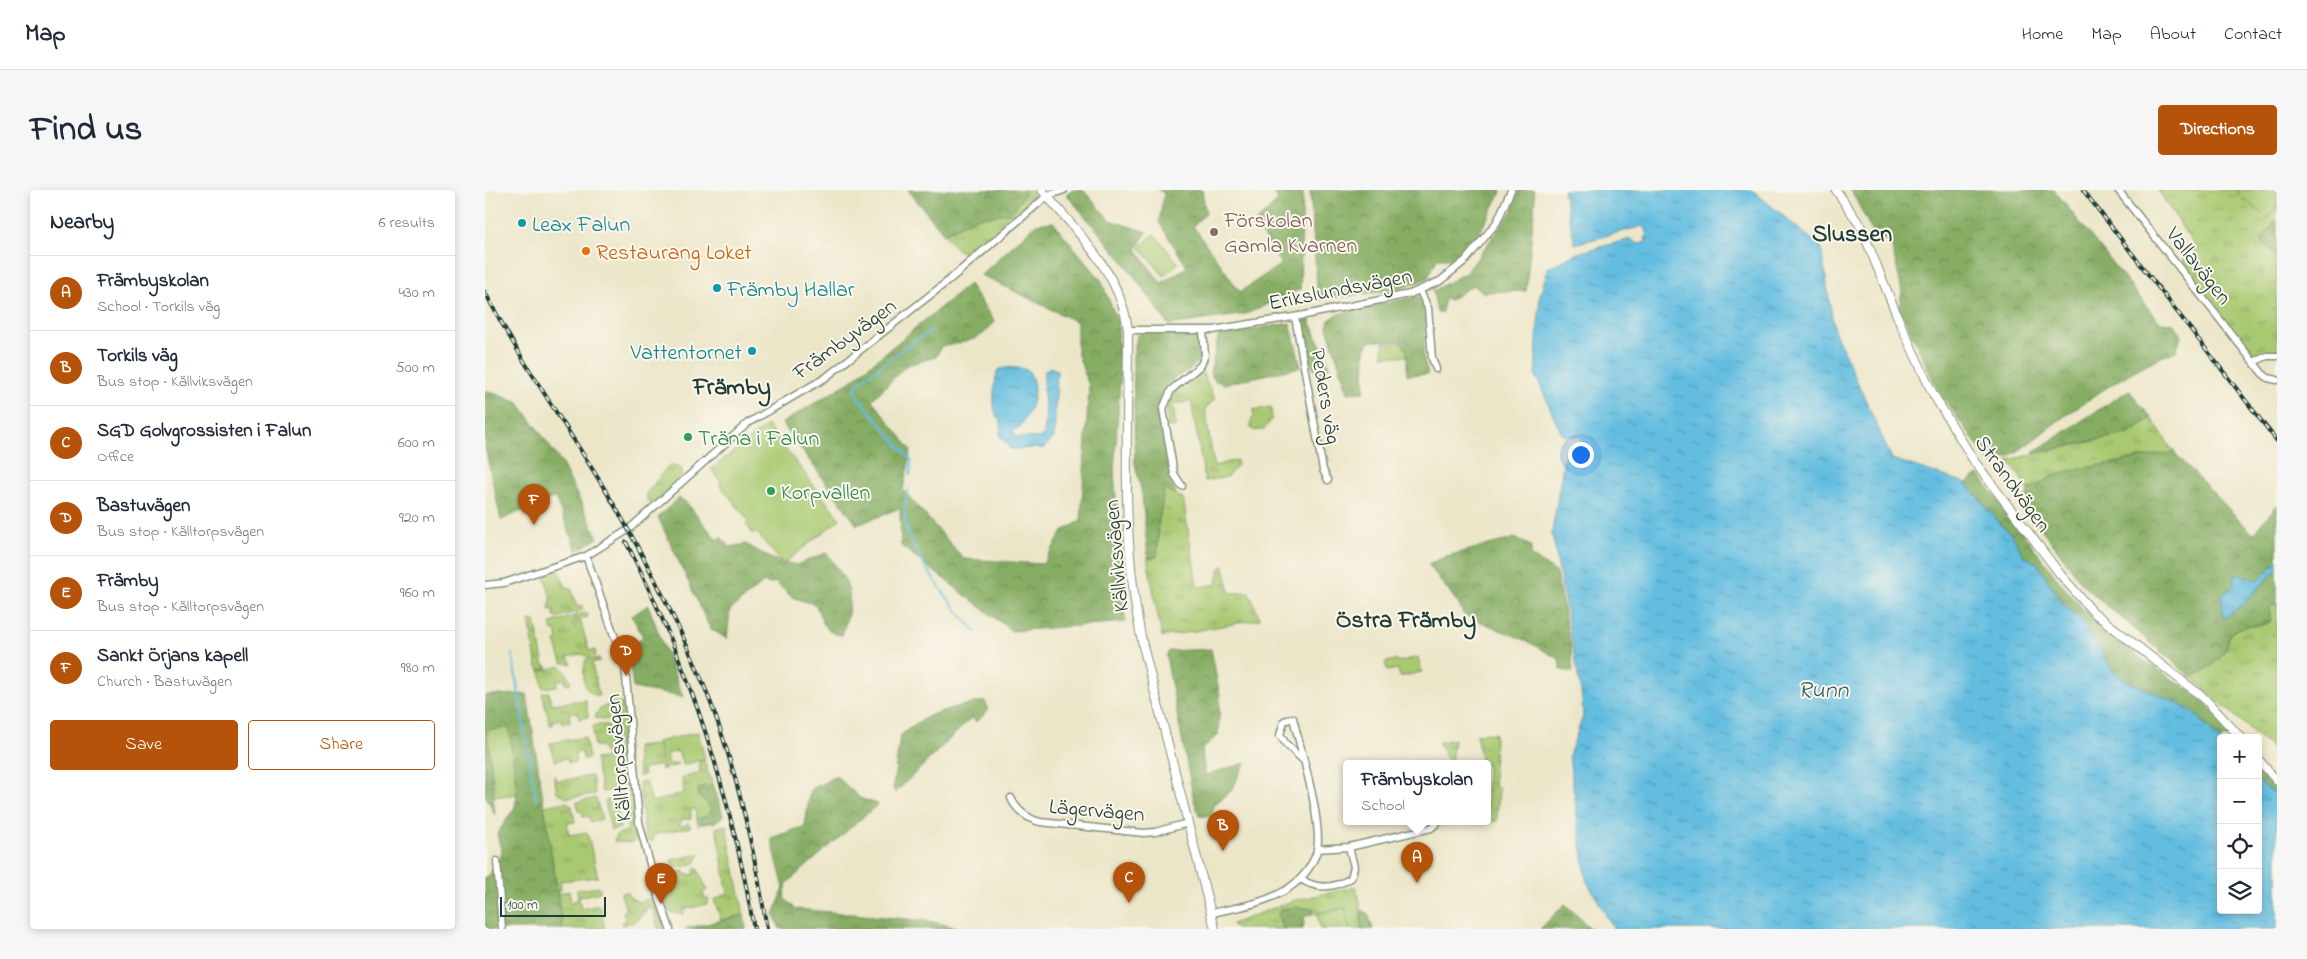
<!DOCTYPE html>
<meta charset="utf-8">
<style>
body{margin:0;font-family:"Indie Flower",sans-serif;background:#f6f6f7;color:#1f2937}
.controls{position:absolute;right:15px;bottom:15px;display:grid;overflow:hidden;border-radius:5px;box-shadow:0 2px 8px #0003}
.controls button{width:45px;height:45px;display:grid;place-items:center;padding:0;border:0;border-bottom:1px solid #e0e1e3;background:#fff;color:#1f2937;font:25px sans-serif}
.scale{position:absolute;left:15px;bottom:12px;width:106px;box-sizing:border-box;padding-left:5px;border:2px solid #1f3d34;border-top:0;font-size:14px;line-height:18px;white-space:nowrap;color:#1f3d34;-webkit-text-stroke:4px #fbf7ec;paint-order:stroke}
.you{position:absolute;left:1095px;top:264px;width:18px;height:18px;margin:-12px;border:4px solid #fff;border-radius:50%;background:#1a73e8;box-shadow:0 0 0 8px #1a73e833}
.badge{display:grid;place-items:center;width:32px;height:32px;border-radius:50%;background:#b45309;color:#fff;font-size:16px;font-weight:700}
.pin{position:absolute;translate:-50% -41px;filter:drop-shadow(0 1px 2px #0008)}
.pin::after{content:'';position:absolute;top:26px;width:18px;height:15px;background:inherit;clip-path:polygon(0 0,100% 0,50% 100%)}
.popup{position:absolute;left:858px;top:570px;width:148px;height:65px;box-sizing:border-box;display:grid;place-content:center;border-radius:5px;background:#fff;filter:drop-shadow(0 1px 4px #0005);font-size:16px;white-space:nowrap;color:#747a83}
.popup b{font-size:19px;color:#1f2937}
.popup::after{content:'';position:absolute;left:50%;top:100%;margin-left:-10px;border:10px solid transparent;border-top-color:#fff}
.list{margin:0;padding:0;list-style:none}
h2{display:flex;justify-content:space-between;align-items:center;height:65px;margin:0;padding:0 20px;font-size:21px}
h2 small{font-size:16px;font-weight:400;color:#747a83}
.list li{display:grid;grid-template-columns:32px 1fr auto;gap:15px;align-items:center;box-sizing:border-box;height:75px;padding:0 20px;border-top:1px solid #e0e1e3}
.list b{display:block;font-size:19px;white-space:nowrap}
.list p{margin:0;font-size:16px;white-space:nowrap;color:#747a83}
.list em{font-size:16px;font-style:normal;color:#747a83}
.actions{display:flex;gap:10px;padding:15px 20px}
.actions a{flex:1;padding:11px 0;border:1px solid #b45309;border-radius:5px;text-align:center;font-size:18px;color:#b45309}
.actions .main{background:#b45309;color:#fff}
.icon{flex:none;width:28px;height:28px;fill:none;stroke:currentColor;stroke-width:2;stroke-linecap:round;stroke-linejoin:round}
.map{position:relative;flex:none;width:1792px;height:739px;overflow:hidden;border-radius:5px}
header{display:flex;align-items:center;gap:30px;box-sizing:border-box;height:70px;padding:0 25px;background:#fff;border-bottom:1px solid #e0e1e3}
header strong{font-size:24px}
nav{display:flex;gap:28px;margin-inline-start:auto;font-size:18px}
.intro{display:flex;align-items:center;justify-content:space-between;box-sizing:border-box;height:120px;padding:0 30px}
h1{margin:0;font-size:35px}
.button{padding:12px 22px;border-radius:5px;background:#b45309;color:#fff;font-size:18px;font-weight:700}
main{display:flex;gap:30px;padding:0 30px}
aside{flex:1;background:#fff;border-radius:5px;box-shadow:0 2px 8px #0003}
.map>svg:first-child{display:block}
</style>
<header>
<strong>Map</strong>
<nav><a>Home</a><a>Map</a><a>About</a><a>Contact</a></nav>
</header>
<div class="intro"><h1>Find us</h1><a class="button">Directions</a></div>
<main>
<aside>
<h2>Nearby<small>6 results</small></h2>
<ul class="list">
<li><span class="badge">A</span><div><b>Främbyskolan</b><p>School · Torkils väg</p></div><em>430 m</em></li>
<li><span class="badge">B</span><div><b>Torkils väg</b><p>Bus stop · Källviksvägen</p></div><em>500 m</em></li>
<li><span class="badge">C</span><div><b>SGD Golvgrossisten i Falun</b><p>Office</p></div><em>600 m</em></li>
<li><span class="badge">D</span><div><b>Bastuvägen</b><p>Bus stop · Källtorpsvägen</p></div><em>920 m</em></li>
<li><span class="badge">E</span><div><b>Främby</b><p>Bus stop · Källtorpsvägen</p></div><em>960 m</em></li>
<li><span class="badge">F</span><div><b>Sankt Örjans kapell</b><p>Church · Bastuvägen</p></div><em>980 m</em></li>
</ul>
<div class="actions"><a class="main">Save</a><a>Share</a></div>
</aside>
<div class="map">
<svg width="1792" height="739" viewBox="0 0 1792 739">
<defs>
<pattern id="grass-tufts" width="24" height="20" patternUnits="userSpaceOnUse" patternTransform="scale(1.25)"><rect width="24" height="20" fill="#a9c971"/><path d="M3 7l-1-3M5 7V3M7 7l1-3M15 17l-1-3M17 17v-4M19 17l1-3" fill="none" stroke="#89a45e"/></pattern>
<pattern id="forest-crowns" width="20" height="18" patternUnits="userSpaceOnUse" patternTransform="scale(1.25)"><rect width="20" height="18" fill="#86ad63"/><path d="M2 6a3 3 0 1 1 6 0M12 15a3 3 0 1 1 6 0" fill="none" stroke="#6d8e52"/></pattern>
<pattern id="water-ripples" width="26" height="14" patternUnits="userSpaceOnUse" patternTransform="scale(1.25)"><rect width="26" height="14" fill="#63bde0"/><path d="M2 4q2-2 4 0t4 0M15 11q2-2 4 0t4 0" fill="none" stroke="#519bb6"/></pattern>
</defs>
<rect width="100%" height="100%" fill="#fbf7ec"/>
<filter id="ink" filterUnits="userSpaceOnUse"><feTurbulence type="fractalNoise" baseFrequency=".02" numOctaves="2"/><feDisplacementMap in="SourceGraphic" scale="10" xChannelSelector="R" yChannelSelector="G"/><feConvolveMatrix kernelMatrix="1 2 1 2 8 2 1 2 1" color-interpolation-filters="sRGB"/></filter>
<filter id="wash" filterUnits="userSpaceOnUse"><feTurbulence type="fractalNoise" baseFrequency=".0096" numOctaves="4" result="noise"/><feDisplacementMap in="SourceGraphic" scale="20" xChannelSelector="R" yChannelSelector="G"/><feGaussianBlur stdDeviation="1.12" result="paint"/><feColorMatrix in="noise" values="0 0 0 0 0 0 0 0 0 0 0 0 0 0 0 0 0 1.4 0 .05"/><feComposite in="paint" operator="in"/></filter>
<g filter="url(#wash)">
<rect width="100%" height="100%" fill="#ece6c9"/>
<path fill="url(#grass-tufts)" stroke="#648352" d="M539,0H548C552,17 506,51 492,62C477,69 468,55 459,44L490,28L525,23L540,4Z
M1673,0H1755L1752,4L1792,15V30L1776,50L1792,68V162H1768L1765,156L1755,151L1695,74L1710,57Z
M898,153H925V166H898Z
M717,182L730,209L720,219L729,276L752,270V276L742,287L720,291L706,211L688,214L691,236L683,237C678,201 693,201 717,182Z
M786,217L787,229L779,239L770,241L766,238V230L769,227L768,220Z
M1666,228L1689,262L1573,283L1544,300L1523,270L1645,243Z
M187,275L197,279V286L168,313L163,311L161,304L164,300L183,276Z
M679,299L698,308L712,395L714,397L732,394L735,378L739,376L745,403L764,402L775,429L677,447L663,373V368L668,369L673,358V336Z
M73,380L81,397L86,398L92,417L97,415L98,420L73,427H70L68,419L64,420L66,409L60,387Z
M1792,413V563L1706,487C1719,482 1734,471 1741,458C1744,451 1742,446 1749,441C1759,433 1775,439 1786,431L1784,417Z
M101,423L103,427L95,429L104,461L110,460L111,465L104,467L96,464L83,467L87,474L77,473L70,451L73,450L71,440L67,441L66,433L89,426L88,436L90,437L91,425Z
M44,430L50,431L59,476L61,475L63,478L54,480L52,478Z
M933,467L937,482L915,487L913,479L902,481L900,472L911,470L912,472Z
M114,468L115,471L107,473L114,506C96,503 97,484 101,469Z
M76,476L86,490L85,494L81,495L80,489L72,491V496L58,498L55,481Z
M64,502L66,514L101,510L103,527L94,529L93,522L84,523L85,531L77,533L76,529L68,531V535H65L57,503Z
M134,512L140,516L143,576L153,647L147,653L130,652L129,649H132L131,645L143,640L141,634L143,633L139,611H136C132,601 136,596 137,587C137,582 136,575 135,570L133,569L132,531L110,528C113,516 123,515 134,512Z
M111,535H123L125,556L128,563H119L116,556H109L108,537Z
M1010,543L1009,596L1014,598L1012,631H1002V574H997L991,544Z
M100,547L104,568L98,569L97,562L89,563L91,572L83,573L82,568L70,571L65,553Z
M969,549L966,574H965L953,553Z
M173,555L179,579L177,580L175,575L158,579L159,585L154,586L151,557Z
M128,567L126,570L128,590L130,592L127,600L117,602L110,569Z
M219,570L238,626L230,632L213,635L210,619L206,620V629H197L194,635L198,636L203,633L206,637L168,645V651H163L160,646L154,593L157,591L162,593L167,612L199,603L197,588L215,583L214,572Z
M69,585L72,591L107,586L110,604L81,608L72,602Z
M131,607L135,638L126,640L120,611Z
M111,608L117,629L105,632L104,626L98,627L97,621H93L92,612Z
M82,612L87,616L90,632L82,633L84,645L102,642L113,687L75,691L76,700H72L59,616Z
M241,635L259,725L236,730L229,710L243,703L231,638Z
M215,664L210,673L196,677L187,676L186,670Z
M212,677L222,700L218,702L220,709H224L222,714L198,720L199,725L185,722L175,691L178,689L179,694L195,690L193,682L200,681L201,685L210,684L209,679Z
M112,697L115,698V702L94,707L96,719L115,715L120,739H78L72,704L84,701L86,712L90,711L93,707L92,700Z
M870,697C877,711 876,724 876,739H865L860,718L827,724L829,719L793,726L798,739H751L747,734L807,711Z
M143,702L144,707L153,712L168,708L179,739H173L168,719L165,717L160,718L161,721L150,732L137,735V732L141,731L138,721H141L136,703Z"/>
<path fill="url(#forest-crowns)" stroke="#52754c" d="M423,0H539L540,4L525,23L490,28L459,44Z
M586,0H598L625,30L662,42L651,59L676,93L702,77L674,32L679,3L673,0H717L721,23L708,36L755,102L796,74L770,33L793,10L788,0H818L815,99L761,124L684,135L638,71L581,4Z
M825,0H1017L994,44L970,69H952L943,88L915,99L833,110Z
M1034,0H1049L1050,11L1041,101L998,102L988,95L965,110L960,108L957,122L952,123L948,101L982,82L1029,18Z
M1366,0H1569L1674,132L1688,133L1696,146L1691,161C1649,177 1610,205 1573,231C1552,246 1531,267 1506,274L1454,202L1414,118L1417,101L1406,53L1389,45Z
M1792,30V68L1776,50Z
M568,32L616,90L633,133L635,192L629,282L640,432L527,441L416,356L415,318L372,335L297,233L366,191L484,94L509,131C499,151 476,153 456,156L451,167L422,175L387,210L426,260L418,300L479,369L558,374L579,340L596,331L604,196L592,162V132L496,85L551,34Z
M934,106L941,125L938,166L943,184L922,185V161L916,151H885L880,160L879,202L863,203L842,137L844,130L853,124Z
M824,128L844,175L841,184L836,185C821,178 820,153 816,138L817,133Z
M805,133L816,177L739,194L730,191L725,183L734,145Z
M659,141L717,145C719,192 690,175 676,203C667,224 686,282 691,305L679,300L673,336L672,367L663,368L657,304L650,274L648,166L652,146Z
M0,200L34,213L76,272L113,348L92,361L70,307L16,330L0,257Z
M1644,200L1666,228L1645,243L1547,263Z
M1689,262L1768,344L1792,315V371L1773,390L1749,395L1742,402L1737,403L1739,428L1755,417L1792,379V413L1784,417L1786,431C1775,439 1759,433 1749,441C1742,446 1744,451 1741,458C1734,473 1720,481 1706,487L1599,396L1538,314L1544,300L1573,283Z
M1494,285L1577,395L1598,419L1659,471L1706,501L1731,523L1752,548H1736V551L1710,524L1690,512L1638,489L1627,479L1596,430L1576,412L1552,373L1539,366L1526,343L1517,336L1481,293Z
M194,308L201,312L232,350L236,347L245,357L261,354L287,369L311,375L341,363C367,396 370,404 357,445C339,444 337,430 331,415L307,407L290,392L285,394L279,392L245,420L242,449L225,438L173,327Z
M1030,348L1046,356V366L1071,382L1086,458L1088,482L1076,480L1074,469L1042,451L979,425L973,413L943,374L962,366Z
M163,415L198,507L148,498L145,474L141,461L158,447L147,426Z
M726,459L735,506L733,545L717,559L720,585L760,573L746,601L730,614L726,627L714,626L708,606L681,466L684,461Z
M42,504L78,739H0V687L5,685L17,663L12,644L30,617L32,604L24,538L2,541L10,625L0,604V505Z
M500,511L504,520L491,532L487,527L410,603L408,597L415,546C443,521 465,518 500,511Z
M1773,575L1792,594V605L1773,591Z
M351,586L375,608L393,614L302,693L299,708L311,719L444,731L477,739H295L289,724L299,698L286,648L320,636L325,600Z
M219,596L229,597L238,626L230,632L216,633L214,628L224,625L226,620L222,613L213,606V599Z
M1080,714L1106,739H1055Z
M811,717L829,719L827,724L820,726L818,739H798L793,726L795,720Z
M877,720L883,724L888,739H876Z
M259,725L261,739H200Z"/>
<path fill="#a9c971" stroke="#648352" d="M1755,0H1792V15L1783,28L1752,4Z
M669,44L693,73L679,86L654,57Z
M282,235L355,329L298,374L271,342L268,344L261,334L264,331L234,294L236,292L226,279Z
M24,538L32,604L10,607L2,540Z
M213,542L220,569L198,575L193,561L181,564L183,575L192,573L193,575L179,579L172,552Z
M860,718L865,739H835L832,724Z"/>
<path fill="url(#water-ripples)" stroke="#417d8a" d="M1078,0H1267L1336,57L1349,140L1407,269L1481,293L1517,336L1526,343L1539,366L1552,373L1576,412L1596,430L1627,479L1638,489L1690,512L1710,524L1736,551V720H1773V591L1792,605V739H1129L1101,690L1084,566L1098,526L1097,508L1067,343L1080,261L1098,259L1096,247L1077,245L1050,184L1055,105L1063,78L1092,63L1146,49L1152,54L1160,53L1162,41L1158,36L1090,54Z
M565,177L572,180L569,248L559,258L525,259L515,246L516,231C504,223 510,194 512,181C519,176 535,177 544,181C555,204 546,219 534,239L530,238L528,243L532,247L554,248L559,244C560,235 561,224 560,215C559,203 557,193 560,181Z
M1792,371V379L1755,417L1738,429L1737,403L1742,402L1749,395L1751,383L1773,390Z"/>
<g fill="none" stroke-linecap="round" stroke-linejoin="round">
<path stroke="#63bde0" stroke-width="2" d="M425,285L426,270L373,207L370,199L373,193L432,149L448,140
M423,300C421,310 419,321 420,331C424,361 470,420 491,442
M27,464L51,611"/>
</g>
</g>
<g filter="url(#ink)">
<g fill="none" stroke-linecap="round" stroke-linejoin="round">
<defs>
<path id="minor" d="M1633,0L1777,183L1783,188L1792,190
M935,101L943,118L947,168L951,179
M810,127L838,280L843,290
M643,140H728L820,125L925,104L955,91L981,70L1012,32L1026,0
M1769,172L1782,166H1792
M697,296L689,284L678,219L686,200L716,175L720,165L718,141
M101,366L140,476L154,632L172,701L185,739
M0,395L19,393L101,366L143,340L263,233L340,188L463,91L562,6L579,0
M526,608C531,620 543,629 555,632L659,643L670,642L703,633
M832,659L864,657L946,638L953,632
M12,671L17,739
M816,689C832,700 850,698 866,688L869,677L864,657
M726,723C750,718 777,714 799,701C813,693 825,680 831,664C840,638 815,557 808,528L799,531L795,545L801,554L818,570"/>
<path id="tertiary" d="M557,0C592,42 636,83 643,140C643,246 635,351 658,456L730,739
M1351,0L1376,37L1415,133L1448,204L1489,271L1575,384L1608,422L1719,508L1756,548
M1773,569L1792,591"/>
</defs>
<use href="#minor" stroke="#86927e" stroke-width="9"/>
<use href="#tertiary" stroke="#86927e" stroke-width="10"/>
<use href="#minor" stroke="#fff" stroke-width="6"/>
<use href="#tertiary" stroke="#fff" stroke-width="8"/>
<defs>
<path id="rail" d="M1598,0L1792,251
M0,102C41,182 95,254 139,332C169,386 197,441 220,498C251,575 269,658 282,739
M141,352C204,475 246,603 269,739"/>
</defs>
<use href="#rail" stroke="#1f3d34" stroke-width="4"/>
<use href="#rail" stroke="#fbf7ec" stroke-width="2" stroke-dasharray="5.5" stroke-linecap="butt"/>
</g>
</g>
<g fill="#0f9aa8" stroke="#fbf7ec" stroke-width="2">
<circle cx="37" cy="33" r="5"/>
<circle cx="232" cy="98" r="5"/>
<circle cx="267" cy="161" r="5"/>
</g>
<circle fill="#8d6e63" stroke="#fbf7ec" stroke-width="2" cx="729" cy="42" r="5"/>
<circle fill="#e8710a" stroke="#fbf7ec" stroke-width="2" cx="101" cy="61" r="5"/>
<g fill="#2e9e5b" stroke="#fbf7ec" stroke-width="2">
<circle cx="203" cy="247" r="5"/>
<circle cx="286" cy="301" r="5"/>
</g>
<g text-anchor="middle" stroke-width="4" stroke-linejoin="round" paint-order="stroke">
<g font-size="22" fill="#785e54" stroke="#fbf7ec" text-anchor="start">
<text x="739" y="37">Förskolan<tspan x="739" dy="25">Gamla Kvarnen</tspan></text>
</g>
<g font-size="22" fill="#0d838f" stroke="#fbf7ec" text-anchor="start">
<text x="47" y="41">Leax Falun</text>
<text x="242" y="106">Främby Hallar</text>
<text x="257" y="169" text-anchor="end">Vattentornet</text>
</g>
<g font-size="22" fill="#c56008" stroke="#fbf7ec" text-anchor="start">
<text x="111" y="69">Restaurang Loket</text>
</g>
<g font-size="22" fill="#1f3d34" stroke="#fbf7ec">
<text transform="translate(1715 75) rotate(52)" y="8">Vallavägen</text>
<text transform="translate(855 98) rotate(-11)" y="8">Erikslundsvägen</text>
<text transform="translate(359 148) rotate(-36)" y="8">Främbyvägen</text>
<text transform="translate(842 206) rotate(80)" y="8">Peders väg</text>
<text transform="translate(1529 293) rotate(54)" y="8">Strandvägen</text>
<text transform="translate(630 366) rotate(-95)" y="8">Källviksvägen</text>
<text transform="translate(132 568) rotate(-95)" y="8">Källtorpsvägen</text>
<text transform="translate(612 619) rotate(5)" y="8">Lägervägen</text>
</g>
<g font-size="22" fill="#27864d" stroke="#fbf7ec" text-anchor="start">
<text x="213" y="255">Träna i Falun</text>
<text x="296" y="309">Korpvallen</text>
</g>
<g font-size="24" font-weight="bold" fill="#1f3d34" stroke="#fbf7ec">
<text x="1367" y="51">Slussen</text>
<text x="247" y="204">Främby</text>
<text x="921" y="437">Östra Främby</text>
</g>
<g font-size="24" font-style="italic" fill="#305d5f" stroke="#fbf7ec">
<text x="1338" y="507">Runn</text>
</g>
</g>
</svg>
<div class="controls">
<button>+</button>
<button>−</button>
<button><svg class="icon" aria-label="locate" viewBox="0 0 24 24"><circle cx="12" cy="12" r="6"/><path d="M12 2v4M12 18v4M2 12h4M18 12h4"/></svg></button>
<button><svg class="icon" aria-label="layers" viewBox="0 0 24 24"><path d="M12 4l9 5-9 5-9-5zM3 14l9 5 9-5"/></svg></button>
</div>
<div class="scale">100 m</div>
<div class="you"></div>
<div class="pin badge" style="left:932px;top:693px">A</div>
<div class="popup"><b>Främbyskolan</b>School</div>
<div class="pin badge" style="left:738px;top:661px">B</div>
<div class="pin badge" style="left:644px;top:713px">C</div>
<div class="pin badge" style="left:141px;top:486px">D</div>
<div class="pin badge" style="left:176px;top:714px">E</div>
<div class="pin badge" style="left:49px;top:335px">F</div>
</div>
</main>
